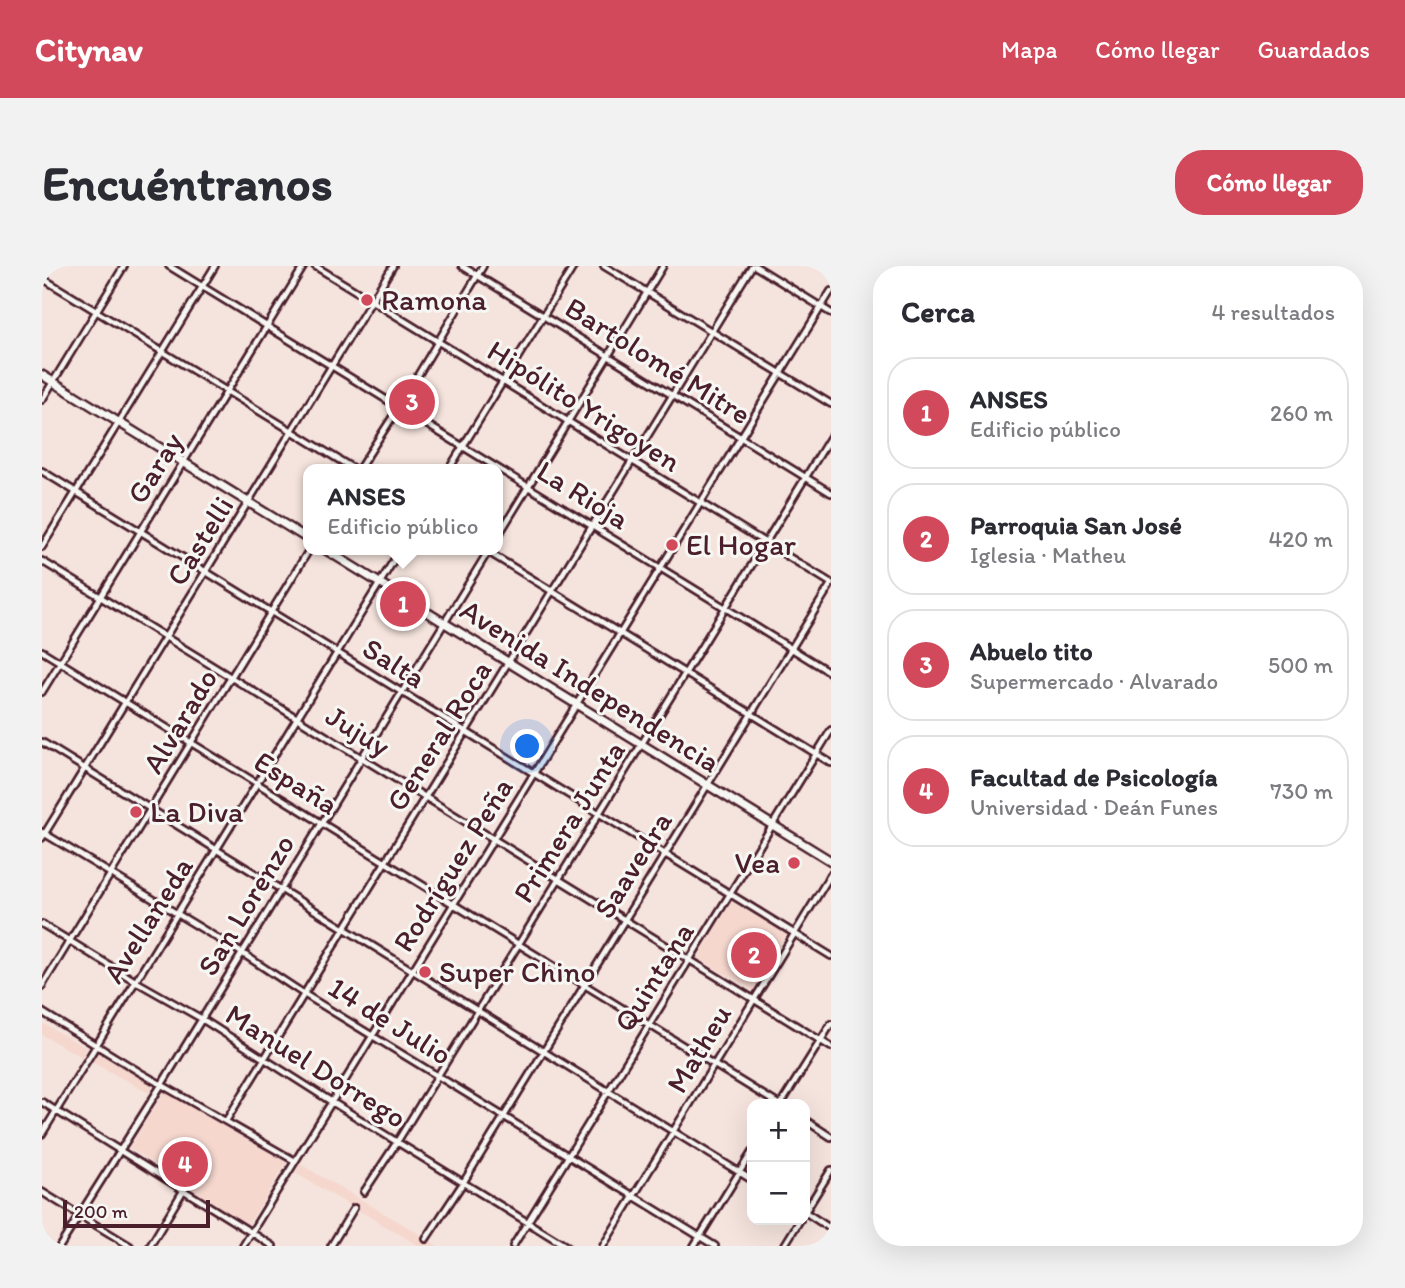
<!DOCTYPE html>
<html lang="es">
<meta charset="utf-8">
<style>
body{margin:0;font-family:Itim,sans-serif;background:#f2f2f3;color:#2b2b33}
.controls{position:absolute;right:21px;bottom:21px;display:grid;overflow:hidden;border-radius:14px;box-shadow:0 7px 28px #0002}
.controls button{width:63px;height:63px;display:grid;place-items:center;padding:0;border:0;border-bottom:2px solid #e1e1e2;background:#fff;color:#2b2b33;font:35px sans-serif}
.scale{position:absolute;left:21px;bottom:18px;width:147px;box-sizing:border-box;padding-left:7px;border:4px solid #4a1f2b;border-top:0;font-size:19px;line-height:24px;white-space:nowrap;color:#4a1f2b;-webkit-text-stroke:5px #f6f6f2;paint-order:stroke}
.you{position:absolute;left:486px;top:481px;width:24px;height:24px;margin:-18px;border:5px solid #fff;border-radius:50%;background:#1a73e8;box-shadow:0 0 0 10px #1a73e833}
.badge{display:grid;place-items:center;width:46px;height:46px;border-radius:50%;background:#d1495b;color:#fff;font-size:23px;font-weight:700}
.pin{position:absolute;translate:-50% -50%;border:4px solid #fff;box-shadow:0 2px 7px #0006}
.popup{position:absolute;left:261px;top:198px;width:200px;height:91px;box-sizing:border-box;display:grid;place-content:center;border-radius:14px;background:#fff;filter:drop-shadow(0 2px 5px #0005);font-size:23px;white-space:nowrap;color:#7c7c81}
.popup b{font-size:26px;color:#2b2b33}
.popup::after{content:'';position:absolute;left:50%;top:100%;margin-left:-14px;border:14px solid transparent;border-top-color:#fff}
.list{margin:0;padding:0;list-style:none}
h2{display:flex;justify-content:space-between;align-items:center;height:91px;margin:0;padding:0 28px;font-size:30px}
h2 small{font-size:23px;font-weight:400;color:#7c7c81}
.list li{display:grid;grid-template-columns:46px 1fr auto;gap:21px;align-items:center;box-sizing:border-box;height:112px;margin:0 14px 14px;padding:0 14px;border:2px solid #e1e1e2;border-radius:28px}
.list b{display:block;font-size:26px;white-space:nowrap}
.list p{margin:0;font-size:23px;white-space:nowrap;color:#7c7c81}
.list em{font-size:23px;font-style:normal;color:#7c7c81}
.map{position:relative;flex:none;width:789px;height:980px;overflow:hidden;border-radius:28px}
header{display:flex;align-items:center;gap:42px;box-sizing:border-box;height:98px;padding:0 35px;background:#d1495b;color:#fff}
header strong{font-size:33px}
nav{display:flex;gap:38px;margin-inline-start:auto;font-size:24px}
.intro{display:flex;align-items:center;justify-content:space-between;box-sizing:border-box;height:168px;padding:0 42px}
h1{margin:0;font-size:49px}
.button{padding:18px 32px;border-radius:28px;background:#d1495b;color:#fff;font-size:24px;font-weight:700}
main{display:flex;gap:42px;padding:0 42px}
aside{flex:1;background:#fff;border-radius:28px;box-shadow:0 7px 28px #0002}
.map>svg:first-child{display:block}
</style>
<header>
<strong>Citynav</strong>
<nav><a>Mapa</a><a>Cómo llegar</a><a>Guardados</a></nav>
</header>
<div class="intro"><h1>Encuéntranos</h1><a class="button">Cómo llegar</a></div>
<main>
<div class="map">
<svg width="789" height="980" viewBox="0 0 789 980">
<rect width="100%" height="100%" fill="#f5e4dd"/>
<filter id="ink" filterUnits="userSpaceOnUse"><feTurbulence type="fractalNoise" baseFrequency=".0143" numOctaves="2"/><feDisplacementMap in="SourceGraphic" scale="14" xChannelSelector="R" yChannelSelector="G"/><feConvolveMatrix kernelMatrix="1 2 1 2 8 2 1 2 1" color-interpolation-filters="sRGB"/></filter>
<g filter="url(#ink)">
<path fill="#f5d7ce" d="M689,635L745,668L731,693L700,675L694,686L725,704L712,725L656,692Z
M0,757L45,782L40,791L0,769Z
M55,787L112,818L107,827L50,796Z
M123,825L246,894L206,959L87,882Z
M258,898L376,967L396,980H377L253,907Z"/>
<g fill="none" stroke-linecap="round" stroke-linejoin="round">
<defs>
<path id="street" d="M127,0L789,407
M273,0L789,317
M420,0L789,227
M562,0L789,138
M713,0L789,47
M0,12L312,203
M0,134L82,0
M317,203L357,141L441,0
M407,203L532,0
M0,205L789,690
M456,270L621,0
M0,281L173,0
M443,284L789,497
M0,295L789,781
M0,385L736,838
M0,426L262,0
M0,476L710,914
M0,566L200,687L262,728L673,980
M0,572L351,0
M0,658L93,715L160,753L290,836L524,980
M0,720L267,284
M0,746L99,807L253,895
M0,836L231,980
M739,838L789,758
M763,854L789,871
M184,855L710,0
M0,868L358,284
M789,904L763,946L789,963
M0,926L88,980
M322,926L355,876L789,170
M384,973L421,917L789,318
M18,980L120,818L447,284
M108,980L141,925
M201,980L789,25
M289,980L312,942
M471,980L789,464
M561,980L789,608
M652,980L710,886
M742,980L758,954"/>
<path id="primary" d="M0,109L266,273
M284,284L789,595"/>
</defs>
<use href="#street" stroke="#4a1f2b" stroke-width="10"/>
<use href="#primary" stroke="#4a1f2b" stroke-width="12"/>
<use href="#street" stroke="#f6f6f2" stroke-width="4.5"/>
<use href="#primary" stroke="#f6f6f2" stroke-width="7"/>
</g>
</g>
<g fill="#d1495b" stroke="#f6f6f2" stroke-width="2.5">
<circle cx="325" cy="34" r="7"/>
<circle cx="630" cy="279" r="7"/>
<circle cx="94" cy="546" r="7"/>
<circle cx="752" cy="597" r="7"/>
<circle cx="383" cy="706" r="7"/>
</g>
<g text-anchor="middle" stroke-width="6" stroke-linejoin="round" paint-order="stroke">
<g font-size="30" fill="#4a1f2b" stroke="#f6f6f2" text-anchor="start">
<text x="339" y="44">Ramona</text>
<text x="644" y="289">El Hogar</text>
<text x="108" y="556">La Diva</text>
<text x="738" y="607" text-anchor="end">Vea</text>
<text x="397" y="716">Super Chino</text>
</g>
<g font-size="30" fill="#4a1f2b" stroke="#f6f6f2">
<text transform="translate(616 95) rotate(32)" y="10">Bartolomé Mitre</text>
<text transform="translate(542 140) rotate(32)" y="10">Hipólito Yrigoyen</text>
<text transform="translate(113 202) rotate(-58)" y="10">Garay</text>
<text transform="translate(541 229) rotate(32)" y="10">La Rioja</text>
<text transform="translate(158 275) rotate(-58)" y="10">Castelli</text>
<text transform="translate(352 397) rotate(32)" y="10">Salta</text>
<text transform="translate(548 420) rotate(32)" y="10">Avenida Independencia</text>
<text transform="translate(138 455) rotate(-59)" y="10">Alvarado</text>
<text transform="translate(316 465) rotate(32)" y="10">Jujuy</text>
<text transform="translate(397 470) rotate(-58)" y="10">General Roca</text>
<text transform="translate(254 517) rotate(32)" y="10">España</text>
<text transform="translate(527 556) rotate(-58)" y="10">Primera Junta</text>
<text transform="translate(411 599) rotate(-58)" y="10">Rodríguez Peña</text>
<text transform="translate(591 599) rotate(-58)" y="10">Saavedra</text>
<text transform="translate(204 639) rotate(-59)" y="10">San Lorenzo</text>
<text transform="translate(106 654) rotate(-58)" y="10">Avellaneda</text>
<text transform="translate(612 711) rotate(-58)" y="10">Quintana</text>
<text transform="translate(348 755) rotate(32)" y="10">14 de Julio</text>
<text transform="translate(657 783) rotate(-59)" y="10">Matheu</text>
<text transform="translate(274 800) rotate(32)" y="10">Manuel Dorrego</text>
</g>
</g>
</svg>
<div class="controls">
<button>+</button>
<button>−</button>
</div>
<div class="scale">200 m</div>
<div class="you"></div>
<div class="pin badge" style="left:361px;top:338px">1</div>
<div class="popup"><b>ANSES</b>Edificio público</div>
<div class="pin badge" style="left:712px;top:689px">2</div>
<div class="pin badge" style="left:370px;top:136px">3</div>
<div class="pin badge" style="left:143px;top:898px">4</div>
</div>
<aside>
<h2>Cerca<small>4 resultados</small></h2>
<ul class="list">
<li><span class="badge">1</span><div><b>ANSES</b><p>Edificio público</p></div><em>260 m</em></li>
<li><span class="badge">2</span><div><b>Parroquia San José</b><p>Iglesia · Matheu</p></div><em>420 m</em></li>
<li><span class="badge">3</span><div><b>Abuelo tito</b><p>Supermercado · Alvarado</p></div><em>500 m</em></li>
<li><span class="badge">4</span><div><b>Facultad de Psicología</b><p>Universidad · Deán Funes</p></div><em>730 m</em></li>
</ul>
</aside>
</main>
